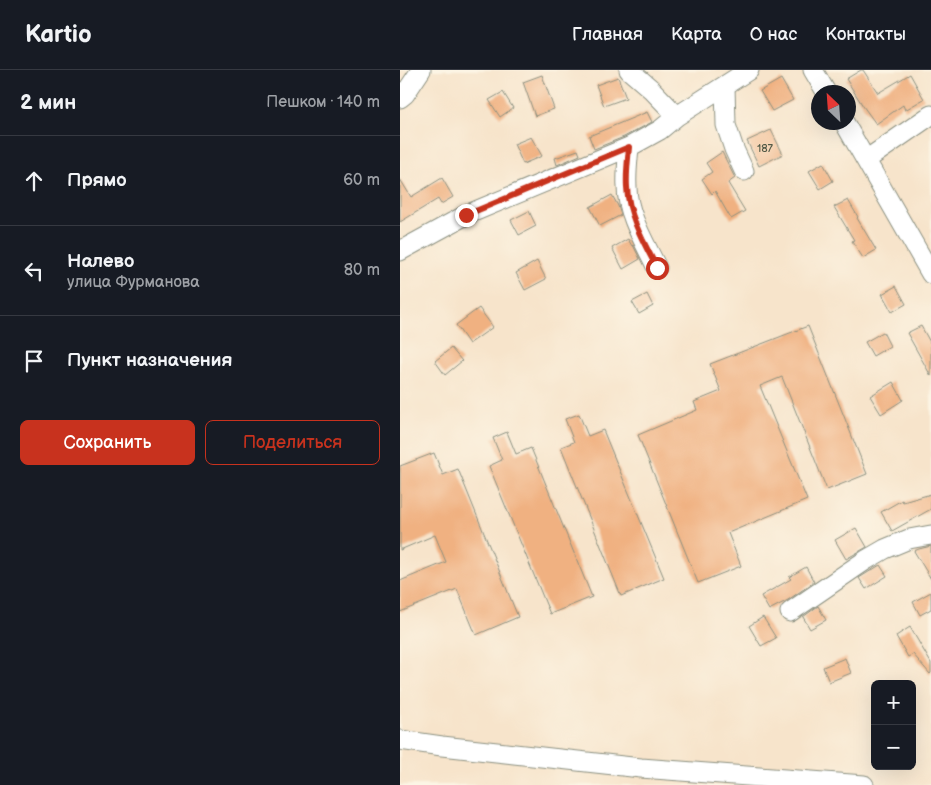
<!DOCTYPE html>
<html lang="ru">
<meta charset="utf-8">
<style>
body{margin:0;font-family:"Balsamiq Sans",sans-serif;background:#242831;color:#f1f3f6}
.controls{position:absolute;right:15px;bottom:15px;display:grid;overflow:hidden;border-radius:8px;box-shadow:0 5px 20px #0002}
.controls button{width:45px;height:45px;display:grid;place-items:center;padding:0;border:0;border-bottom:1px solid #363941;background:#171b24;color:#f1f3f6;font:25px sans-serif}
.compass{position:absolute;left:411px;top:15px;width:45px;height:45px;border-radius:50%;background:#171b24;box-shadow:0 5px 20px #0002;rotate:335deg}
.stop{position:absolute;width:15px;height:15px;margin:-11px;border:4px solid #c8321e;border-radius:50%;background:#fff}
.stop.end{background:#c8321e;border-color:#fff;box-shadow:0 1px 5px #0008}
.list{margin:0;padding:0;list-style:none}
h2{display:flex;justify-content:space-between;align-items:center;height:65px;margin:0;padding:0 20px;font-size:21px}
h2 small{font-size:16px;font-weight:400;color:#9ea1a6}
.list li{display:grid;grid-template-columns:32px 1fr auto;gap:15px;align-items:center;box-sizing:border-box;height:90px;padding:0 20px;border-top:1px solid #363941}
.list b{display:block;font-size:19px;white-space:nowrap}
.list p{margin:0;font-size:16px;white-space:nowrap;color:#9ea1a6}
.list em{font-size:16px;font-style:normal;color:#9ea1a6}
.actions{display:flex;gap:10px;padding:15px 20px}
.actions a{flex:1;padding:11px 0;border:1px solid #c8321e;border-radius:8px;text-align:center;font-size:18px;color:#c8321e}
.actions .main{background:#c8321e;color:#fff}
.icon{flex:none;width:28px;height:28px;fill:none;stroke:currentColor;stroke-width:2;stroke-linecap:round;stroke-linejoin:round}
.map{position:relative;flex:none;width:531px;height:715px;overflow:hidden}
header{display:flex;align-items:center;gap:30px;box-sizing:border-box;height:70px;padding:0 25px;background:#171b24;border-bottom:1px solid #363941}
header strong{font-size:24px}
nav{display:flex;gap:28px;margin-inline-start:auto;font-size:18px}
main{display:flex}
aside{flex:1;background:#171b24}
.map>svg:first-child{display:block}
</style>
<header>
<strong>Kartio</strong>
<nav><a>Главная</a><a>Карта</a><a>О нас</a><a>Контакты</a></nav>
</header>
<main>
<aside>
<h2>2 мин<small>Пешком · 140 m</small></h2>
<ul class="list">
<li><svg class="icon" aria-label="ahead" viewBox="0 0 24 24"><path d="M12 20V5M6 11l6-6 6 6"/></svg><div><b>Прямо</b></div><em>60 m</em></li>
<li><svg class="icon" aria-label="left" viewBox="0 0 24 24"><path d="M17 20v-9H6M10 6l-5 5 5 5"/></svg><div><b>Налево</b><p>улица Фурманова</p></div><em>80 m</em></li>
<li><svg class="icon" aria-label="arrive" viewBox="0 0 24 24"><path d="M6 21V4h12l-3 4 3 4H6"/></svg><div><b>Пункт назначения</b></div></li>
</ul>
<div class="actions"><a class="main">Сохранить</a><a>Поделиться</a></div>
</aside>
<div class="map">
<svg width="531" height="715" viewBox="0 0 531 715">
<rect width="100%" height="100%" fill="#fcf5e5"/>
<filter id="ink" filterUnits="userSpaceOnUse"><feTurbulence type="fractalNoise" baseFrequency=".02" numOctaves="2"/><feDisplacementMap in="SourceGraphic" scale="10" xChannelSelector="R" yChannelSelector="G"/><feConvolveMatrix kernelMatrix="1 2 1 2 8 2 1 2 1" color-interpolation-filters="sRGB"/></filter>
<filter id="wash" filterUnits="userSpaceOnUse"><feTurbulence type="fractalNoise" baseFrequency=".0096" numOctaves="4" result="noise"/><feDisplacementMap in="SourceGraphic" scale="20" xChannelSelector="R" yChannelSelector="G"/><feGaussianBlur stdDeviation="1.12" result="paint"/><feColorMatrix in="noise" values="0 0 0 0 0 0 0 0 0 0 0 0 0 0 0 0 0 1.4 0 .05"/><feComposite in="paint" operator="in"/></filter>
<g filter="url(#wash)">
<rect width="100%" height="100%" fill="#f7e4cb"/>
<g id="blocks">
<path fill="#f0b181" d="M461,0H463L478,23L510,4L524,29L505,40L503,35L476,54L463,36L446,9Z
M142,5L154,39L135,46L123,12Z
M218,7L226,28L204,36L196,15Z
M381,9L393,30L372,41L360,21Z
M103,22L113,38L100,47L89,30Z
M247,42L252,52L224,67L194,79L189,66Z
M371,60L383,84L359,96L347,71Z
M131,67L142,86L123,94L114,74Z
M178,80L180,85L157,95L155,88Z
M322,82L335,108L328,113L345,141L331,149L315,121L312,124L302,109L312,102L306,93Z
M423,93L433,111L420,119L409,101Z
M42,108L53,127L41,134L38,129L0,152V109L11,127Z
M212,125L218,136L221,145L200,156L190,137Z
M448,130L458,147L457,148L476,180L463,188L452,171L454,170L434,137Z
M129,141L136,156L119,165L111,150Z
M228,169L232,176L233,175L240,189L223,199L212,178Z
M137,191L146,209L125,220L116,203Z
M496,216L506,234L492,242L482,224Z
M247,224L253,236L239,244L232,232Z
M79,238L93,257L69,274L56,255Z
M408,256L467,404L427,420L382,307L360,316L407,430L328,463L341,496L298,513L238,365L297,340L294,332L321,321L310,294Z
M521,256L531,274V306L507,263Z
M483,262L490,276L473,286L465,272Z
M51,278L62,291L45,305L35,291Z
M493,312L503,330L481,344L470,326Z
M179,344L188,366L203,360L264,508L221,526L161,377L174,372L165,349Z
M107,362L116,384L131,378L192,527L150,544L89,396L102,390L93,368Z
M34,383L43,405L58,399L118,547L76,565L57,519L0,542V511L46,492L35,465L0,480V396Z
M531,424V439L492,461L481,442L502,430L503,432Z
M456,458L467,477L446,489L435,470Z
M531,476V509L514,481L519,479Z
M480,495L487,506L466,519L459,508Z
M406,497L414,512L388,530L369,540L361,526L391,509L389,507Z
M531,522V539L520,545L513,532Z
M418,536L426,550L410,559L403,547Z
M363,547L376,568L361,576L349,556Z
M510,557L531,593V603L530,604L513,584L508,587L496,566Z
M445,588L451,603L429,612L423,597Z"/>
</g>
</g>
<g filter="url(#ink)">
<use href="#blocks" fill-opacity="0" stroke="#8b9080" stroke-width="1"/>
<g fill="none" stroke-linecap="round" stroke-linejoin="round">
<defs>
<path id="minor" d="M229,0L251,19L277,46
M413,0L426,22
M325,16L326,55L334,79L344,101
M0,28L5,24L21,0
M444,52L531,204
M229,77C228,90 226,103 227,117C227,144 245,173 257,198
M466,90L531,45
M0,181L66,145L229,77L260,60L277,46L349,0
M390,542L466,490L485,479L509,469L531,465
M0,670L42,676L241,698L464,715"/>
</defs>
<use href="#minor" stroke="#8b9080" stroke-width="21"/>
<use href="#minor" stroke="#fff" stroke-width="19"/>
</g>
</g>
<g fill="none" stroke-linecap="round" stroke-linejoin="round" filter="url(#ink)">
<path stroke="#c8321e" stroke-width="6" d="M66,145L229,77C228,90 226,103 227,117C228,145 244,173 257,198"/>
</g>
<g text-anchor="middle" stroke-width="4" stroke-linejoin="round" paint-order="stroke">
<g font-size="11" fill="#535a47">
<text x="365" y="82">187</text>
</g>
</g>
</svg>
<div class="controls">
<button>+</button>
<button>−</button>
</div>
<svg class="compass" viewBox="-18 -18 36 36"><path d="M0-13l5 13h-10z" fill="#e53935"/><path d="M0 13l5-13h-10z" fill="#9ea1a6"/></svg>
<div class="stop" style="left:257px;top:198px"></div>
<div class="stop end" style="left:66px;top:145px"></div>
</div>
</main>
